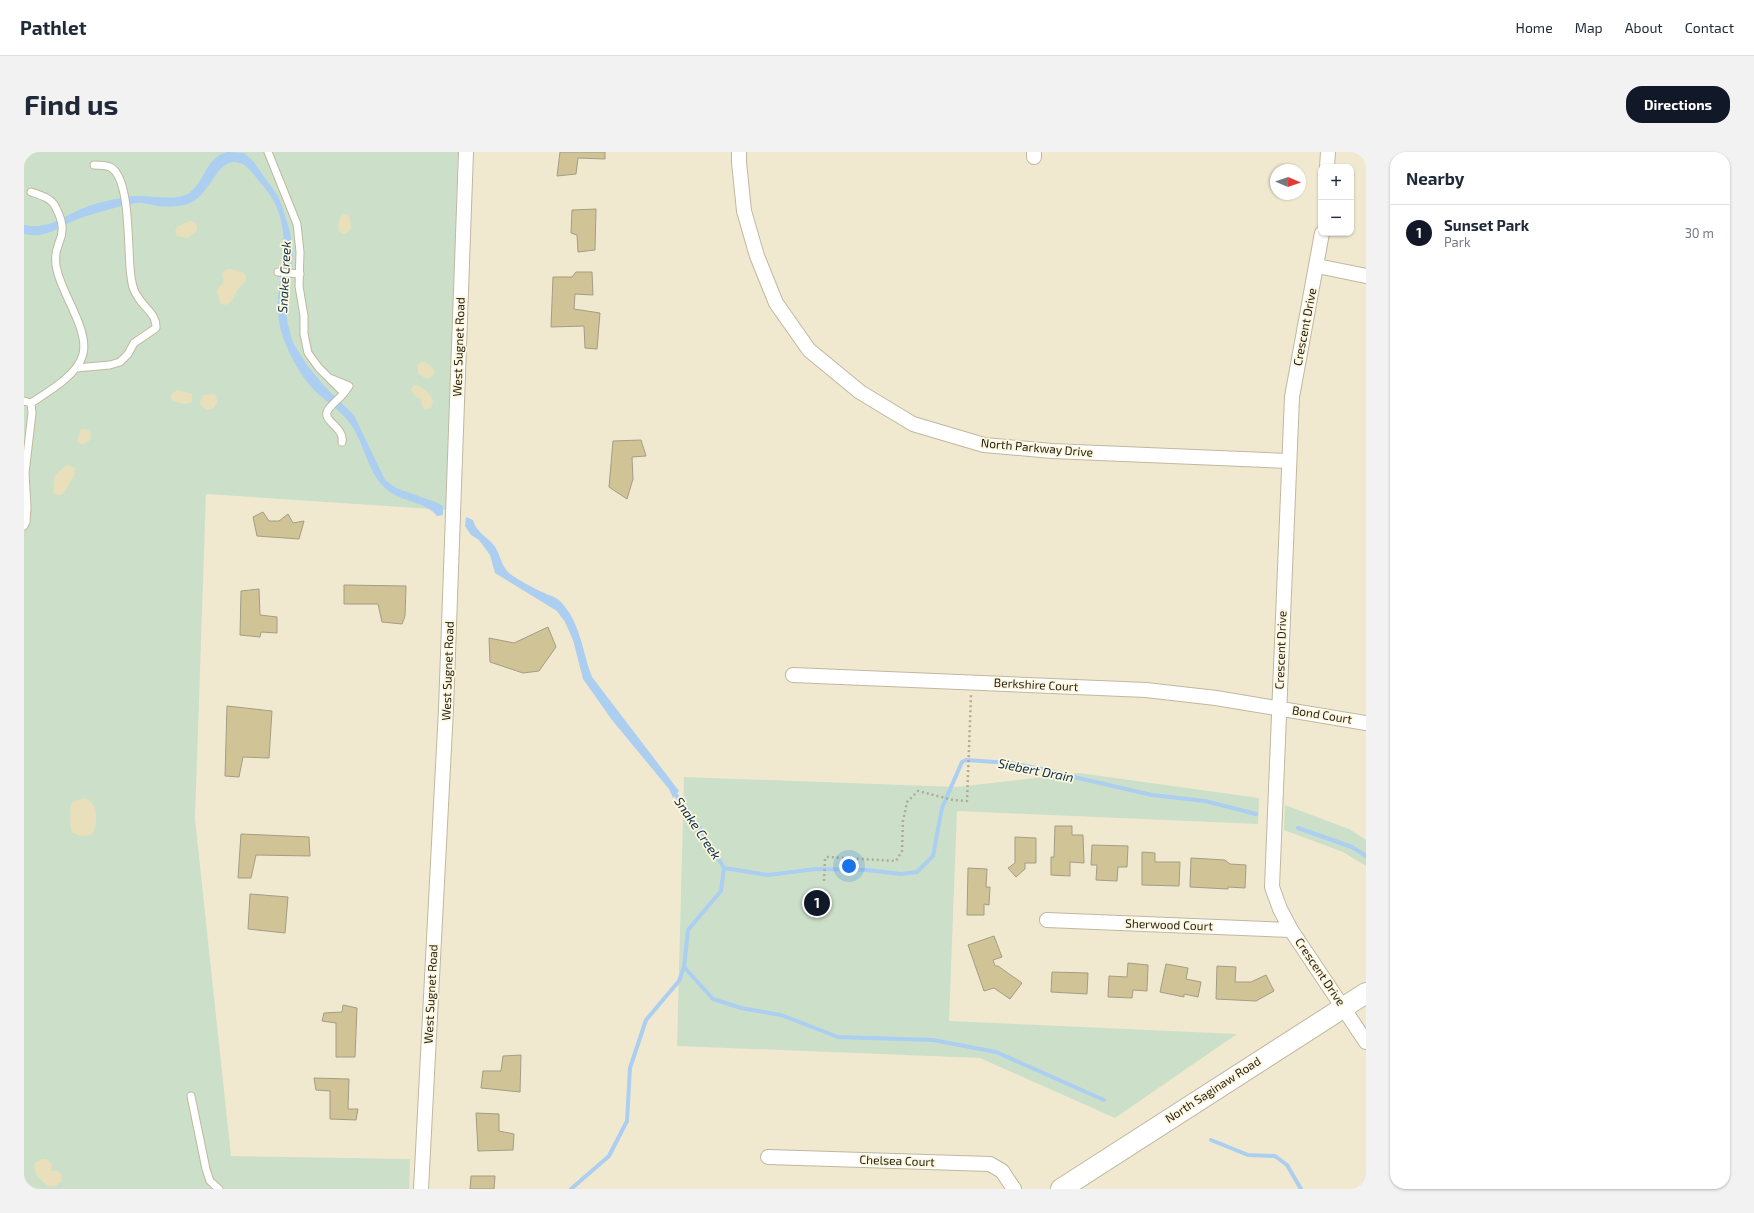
<!DOCTYPE html>
<meta charset="utf-8">
<style>
body{margin:0;font-family:"Exo 2",sans-serif;background:#f2f2f3;color:#1f2937}
.controls{position:absolute;right:12px;top:12px;display:grid;overflow:hidden;border-radius:8px;box-shadow:0 1px 3px #0004}
.controls button{width:36px;height:36px;display:grid;place-items:center;padding:0;border:0;border-bottom:1px solid #e0e1e3;background:#fff;color:#1f2937;font:20px sans-serif}
.compass{position:absolute;left:1246px;top:12px;width:36px;height:36px;border-radius:50%;background:#fff;box-shadow:0 1px 3px #0004;rotate:92deg}
.you{position:absolute;left:825px;top:714px;width:14px;height:14px;margin:-10px;border:3px solid #fff;border-radius:50%;background:#1a73e8;box-shadow:0 0 0 6px #1a73e833}
.badge{display:grid;place-items:center;width:26px;height:26px;border-radius:50%;background:#111827;color:#fff;font-size:13px;font-weight:700}
.pin{position:absolute;translate:-50% -50%;border:2px solid #fff;box-shadow:0 1px 4px #0006}
.list{margin:0;padding:0;list-style:none}
h2{display:flex;justify-content:space-between;align-items:center;height:52px;margin:0;padding:0 16px;font-size:17px}
h2 small{font-size:13px;font-weight:400;color:#747a83}
.list li{display:grid;grid-template-columns:26px 1fr auto;gap:12px;align-items:center;box-sizing:border-box;height:56px;padding:0 16px;border-top:1px solid #e0e1e3}
.list b{display:block;font-size:15px;white-space:nowrap}
.list p{margin:0;font-size:13px;white-space:nowrap;color:#747a83}
.list em{font-size:13px;font-style:normal;color:#747a83}
.map{position:relative;flex:none;width:1342px;height:1037px;overflow:hidden;border-radius:16px}
header{display:flex;align-items:center;gap:24px;box-sizing:border-box;height:56px;padding:0 20px;background:#fff;border-bottom:1px solid #e0e1e3}
header strong{font-size:19px}
nav{display:flex;gap:22px;margin-inline-start:auto;font-size:14px}
.intro{display:flex;align-items:center;justify-content:space-between;box-sizing:border-box;height:96px;padding:0 24px}
h1{margin:0;font-size:28px}
.button{padding:10px 18px;border-radius:16px;background:#111827;color:#fff;font-size:14px;font-weight:700}
main{display:flex;gap:24px;padding:0 24px}
aside{flex:1;background:#fff;border-radius:16px;box-shadow:0 1px 3px #0004}
.map>svg:first-child{display:block}
</style>
<header>
<strong>Pathlet</strong>
<nav><a>Home</a><a>Map</a><a>About</a><a>Contact</a></nav>
</header>
<div class="intro"><h1>Find us</h1><a class="button">Directions</a></div>
<main>
<div class="map">
<svg width="1342" height="1037" viewBox="0 0 1342 1037">
<rect width="100%" height="100%" fill="#f0e9d0"/>
<path fill="#cce0c9" d="M0,0H434L423,358L182,342L171,667L207,1004L386,1007L385,1037H0Z
M1055,621L1235,646L1234,672L933,659L925,869L1213,882L1091,966L956,906L653,894L660,625L933,635Z
M1261,653L1325,677L1342,688V714L1319,700L1260,678Z"/>
<path fill="#e9e0bb" d="M320,62L325,63L327,75L325,79L319,82L315,79C313,73 315,66 320,62Z
M166,69L170,70L173,74V79L164,86L153,84L151,80L153,75Z
M206,117L220,121C225,129 219,131 214,137C209,144 210,151 200,153L196,151L193,138L200,130L198,122L201,118Z
M398,210H401L410,217V222L406,226H401L394,221V213Z
M390,233C398,234 407,242 409,250L407,256L401,257L398,254L397,247L392,245L387,238Z
M153,238L168,242V250L161,252L148,249L147,243Z
M189,242L192,244L193,250L190,256L183,258L177,253L176,249L180,243Z
M57,277L64,278L67,281L66,288L60,292H56L53,288Z
M43,313L51,316V322L39,342L34,343L29,341L31,323Z
M61,646C74,650 75,674 67,683L57,684L48,680C46,674 45,655 49,650Z
M18,1007H23L28,1013L27,1017L28,1019H34L37,1023L38,1029L31,1034H24C17,1028 8,1021 11,1011Z"/>
<path fill="#abcef1" d="M203,0L220,1L229,9L254,44L259,57L266,80L269,102L261,155L264,173L269,191L283,213L302,236L330,263L361,328L372,336L414,351L419,354V363L413,364C402,349 374,350 360,335C342,317 340,289 325,270C315,257 301,249 290,238C275,222 263,199 257,179C245,136 274,93 249,48C245,40 237,32 231,24C224,15 215,6 203,12C191,17 183,44 166,51C157,55 143,55 133,54C126,53 120,50 113,51C102,52 90,56 80,59C71,61 62,64 54,67C34,75 23,87 0,82V73C24,78 36,66 57,57C71,51 87,48 101,45C119,41 150,51 165,41C181,30 182,5 203,0Z
M442,365L449,368C451,378 461,384 468,391C476,399 476,412 484,420C490,426 510,436 518,440C524,443 533,445 537,450C557,472 558,499 568,525L655,639L649,646L645,637L588,568L559,527L549,488L541,470L533,459L471,421L466,403L455,388L447,383L441,374Z"/>
<g fill="none" stroke-linecap="round" stroke-linejoin="round">
<path stroke="#abcef1" stroke-width="4" d="M1274,676L1328,695L1342,704
M700,716L744,723L792,717L843,718L877,722L893,720L909,704L918,656L938,610L942,608L986,611L1023,618L1054,626L1128,643L1181,649L1232,662
M660,815L689,847L717,856L757,863L814,885L909,888L972,900L1080,948
M1187,988L1224,1003L1251,1004L1263,1013L1277,1037
M547,1037L585,1004L603,969L606,916L622,868L655,829L660,815L664,778L697,739L700,716L681,684L649,639"/>
</g>
<path fill="#d0c396" stroke="#a39d85" d="M536,0H581V7L554,6L552,22L533,24Z
M572,57L571,98L554,100L553,83L547,81L548,58Z
M552,120H568L569,143L551,142L550,157L576,161L573,197L561,196L560,174L527,175L529,125H548Z
M617,288L622,304L608,305L609,327L603,347L585,335L589,289Z
M239,360L245,369H255L264,362L269,371L280,369L275,387L233,384L229,365Z
M320,433L382,434L381,464L378,472L358,470L354,452H320Z
M235,437L236,463L253,465V481L237,480L236,485L216,483L217,439Z
M524,475L532,495L515,519L499,521L466,510L465,486L490,491Z
M203,554L248,559L245,606L219,605L215,625L201,624Z
M1031,674H1048V683H1059L1060,711L1046,710V724L1027,723V705H1030Z
M217,682L285,685L286,704L232,703L227,726H214Z
M991,685L1012,686V711H1001V717L992,725L984,716L991,711Z
M1068,693L1104,694L1103,715H1094L1093,729L1072,728L1073,713H1067Z
M1118,700L1131,701V710H1156L1155,734L1118,733Z
M1167,706L1201,708L1206,712L1222,713L1221,736L1204,735V737L1166,735Z
M944,716L963,717L962,735H966L965,753L960,752V763H943Z
M226,742L264,745L261,781L224,777Z
M970,784L978,805L969,808L971,814H974L998,831L986,847L970,836L960,839L944,793Z
M1104,811L1124,813L1123,839L1109,838L1108,846L1084,845L1085,824L1103,825Z
M1142,812L1164,816L1162,827L1177,830L1174,845L1160,842V845L1136,840Z
M1193,814L1212,815L1211,830H1227L1242,823L1250,839L1232,849L1192,847Z
M1028,820L1064,821L1063,842L1027,840Z
M319,853L333,856L331,905H312V871L298,869L300,861L318,860Z
M497,903L496,940L457,936L459,919H477L479,904Z
M290,926L325,927L324,957H334L332,968L306,967V939L292,938Z
M452,961L475,962V979L490,982L489,998L454,999Z
M447,1024H471L470,1037H446Z"/>
<g fill="none" stroke-linecap="round" stroke-linejoin="round">
<defs>
<path id="lane" d="M244,0L273,72L276,100L275,134L280,164V182L284,201L295,216L320,241L325,234L308,227
M254,120L276,122
M52,216L86,213L96,210L104,202L110,191L132,176C133,162 120,156 114,145C109,139 108,132 107,125C103,102 108,26 86,15C81,13 75,13 70,13
M0,249L7,251C24,240 54,223 59,202C65,178 38,142 33,118C31,111 31,101 34,94C35,89 38,85 38,79C39,72 35,62 32,56C28,46 16,43 7,40
M318,290C321,275 297,269 304,258C308,252 315,247 320,241
M0,374L2,370L3,355L1,321L8,261L7,251
M167,944L182,1017L186,1029L195,1037"/>
<path id="street" d="M715,0V10L720,59L733,104L752,151L785,198L836,240L889,272L960,293L1028,299L1265,309
M1010,5V0
M1303,15L1304,0
M1298,81L1268,245L1248,735L1256,757L1267,778L1342,890
M1293,114L1342,124
M769,523L1122,538L1192,546L1342,571
M1023,768L1267,778
M744,1005L966,1012L978,1019L990,1037
M397,1037L422,557L442,0"/>
<path id="secondary" d="M1037,1037L1342,841"/>
</defs>
<use href="#lane" stroke="#bfb8a0" stroke-width="9"/>
<use href="#street" stroke="#bfb8a0" stroke-width="16"/>
<use href="#secondary" stroke="#bfb8a0" stroke-width="22"/>
<path stroke="#b0aa96" stroke-width="2.5" stroke-dasharray="2 3" stroke-linecap="butt" d="M800,729L801,706L804,705L872,709L878,699L879,669L883,650L894,639L929,648L943,649L947,543"/>
<use href="#lane" stroke="#fff" stroke-width="7"/>
<use href="#street" stroke="#fff" stroke-width="14"/>
<use href="#secondary" stroke="#fff" stroke-width="20"/>
</g>
<g text-anchor="middle" stroke-width="3.5" stroke-linejoin="round" paint-order="stroke">
<g font-size="12" fill="#211e15" stroke="#fef7de">
<text transform="translate(1281 175) rotate(-79)" y="4">Crescent Drive</text>
<text transform="translate(435 195) rotate(-88)" y="4">West Sugnet Road</text>
<text transform="translate(1013 296) rotate(5)" y="4">North Parkway Drive</text>
<text transform="translate(1257 498) rotate(-88)" y="4">Crescent Drive</text>
<text transform="translate(424 519) rotate(-88)" y="4">West Sugnet Road</text>
<text transform="translate(1012 533) rotate(3)" y="4">Berkshire Court</text>
<text transform="translate(1298 563) rotate(9)" y="4">Bond Court</text>
<text transform="translate(1145 773) rotate(2)" y="4">Sherwood Court</text>
<text transform="translate(1296 820) rotate(56)" y="4">Crescent Drive</text>
<text transform="translate(407 842) rotate(-87)" y="4">West Sugnet Road</text>
<text transform="translate(1189 938) rotate(-33)" y="4">North Saginaw Road</text>
<text transform="translate(873 1009) rotate(2)" y="4">Chelsea Court</text>
</g>
<g font-size="13" font-style="italic" fill="#052d4e" stroke="#fef7de">
<text transform="translate(260 125) rotate(-87)" y="5">Snake Creek</text>
<text transform="translate(1012 618) rotate(11)" y="5">Siebert Drain</text>
<text transform="translate(674 676) rotate(56)" y="5">Snake Creek</text>
</g>
</g>
</svg>
<div class="controls">
<button>+</button>
<button>−</button>
</div>
<svg class="compass" viewBox="-18 -18 36 36"><path d="M0-13l5 13h-10z" fill="#e53935"/><path d="M0 13l5-13h-10z" fill="#747a83"/></svg>
<div class="you"></div>
<div class="pin badge" style="left:793px;top:751px">1</div>
</div>
<aside>
<h2>Nearby<small></small></h2>
<ul class="list">
<li><span class="badge">1</span><div><b>Sunset Park</b><p>Park</p></div><em>30 m</em></li>
</ul>
</aside>
</main>
